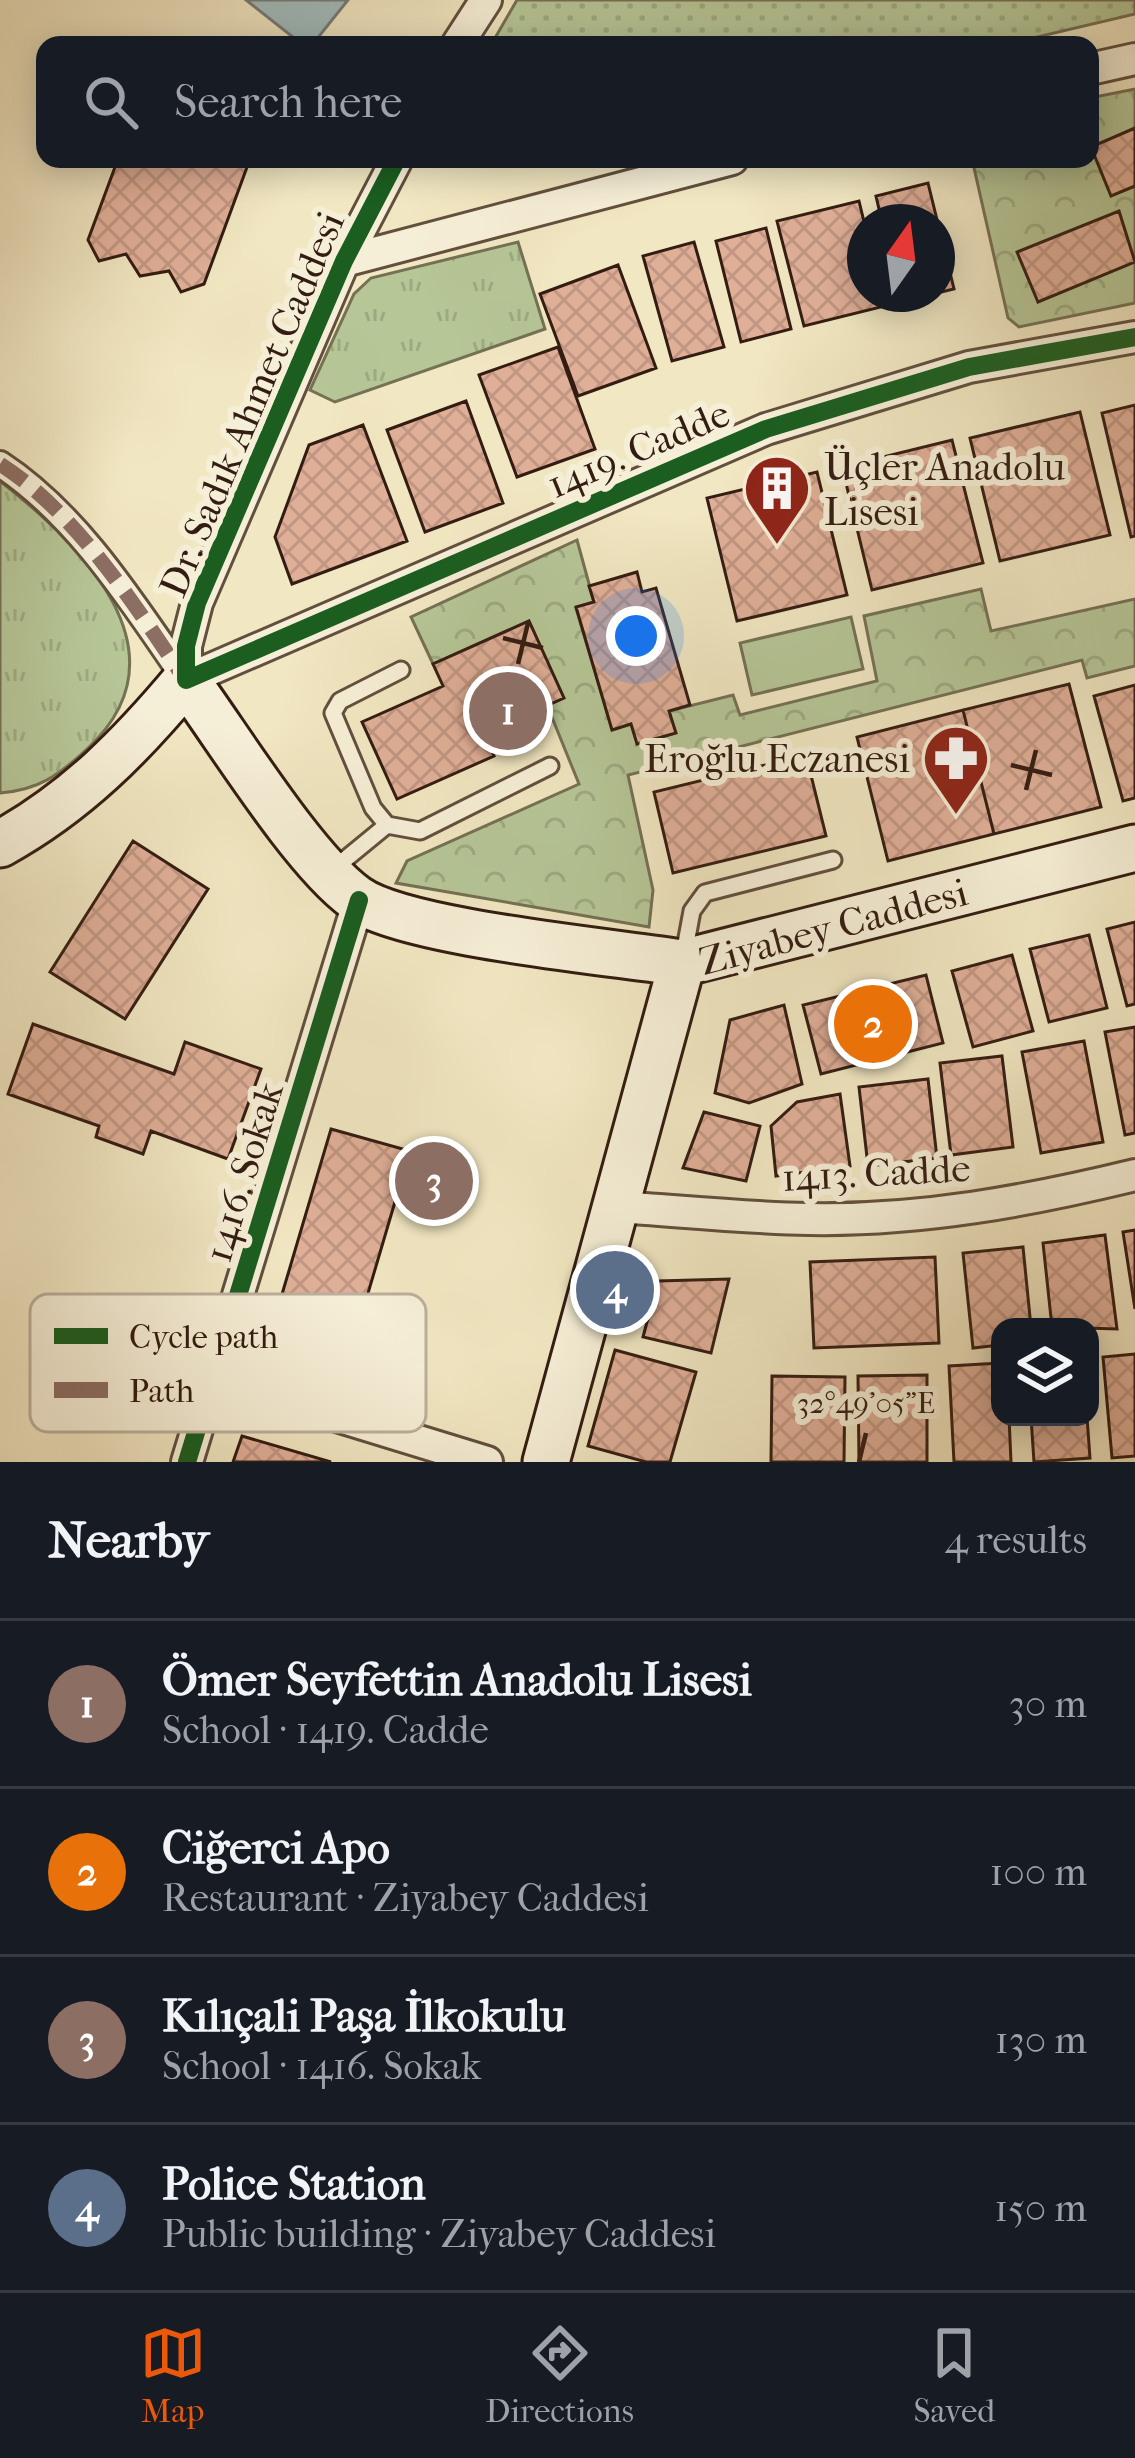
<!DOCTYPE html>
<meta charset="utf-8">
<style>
body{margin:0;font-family:"IM FELL French Canon",serif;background:#20242c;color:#f1f3f6}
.controls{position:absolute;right:36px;bottom:36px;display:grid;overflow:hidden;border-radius:24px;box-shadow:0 6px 30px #0003}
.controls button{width:108px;height:108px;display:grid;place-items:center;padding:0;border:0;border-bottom:3px solid #363941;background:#171b24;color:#f1f3f6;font:60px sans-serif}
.compass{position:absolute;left:847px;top:204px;width:108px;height:108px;border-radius:50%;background:#171b24;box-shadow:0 6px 30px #0003;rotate:14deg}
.you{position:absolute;left:636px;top:636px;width:42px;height:42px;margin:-30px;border:9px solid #fff;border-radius:50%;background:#1a73e8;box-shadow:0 0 0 18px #1a73e833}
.badge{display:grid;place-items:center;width:78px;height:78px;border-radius:50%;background:#ea580c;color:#fff;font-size:39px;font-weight:700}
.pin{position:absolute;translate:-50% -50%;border:6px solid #fff;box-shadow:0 3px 12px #0006}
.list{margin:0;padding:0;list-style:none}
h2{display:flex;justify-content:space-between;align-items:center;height:156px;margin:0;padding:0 48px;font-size:51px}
h2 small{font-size:39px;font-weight:400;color:#9ea1a6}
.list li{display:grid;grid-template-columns:78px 1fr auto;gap:36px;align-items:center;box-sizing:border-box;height:168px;padding:0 48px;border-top:3px solid #363941}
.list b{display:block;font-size:45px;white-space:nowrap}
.list p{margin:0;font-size:39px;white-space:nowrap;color:#9ea1a6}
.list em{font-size:39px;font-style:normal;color:#9ea1a6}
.icon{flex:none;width:66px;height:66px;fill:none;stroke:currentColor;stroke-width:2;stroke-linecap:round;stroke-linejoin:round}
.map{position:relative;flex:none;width:1135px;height:1462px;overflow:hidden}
.search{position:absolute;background:#171b24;box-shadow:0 6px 30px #0003;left:36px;right:36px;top:36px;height:132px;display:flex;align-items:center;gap:30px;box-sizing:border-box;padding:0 42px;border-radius:24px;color:#9ea1a6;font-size:45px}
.sheet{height:828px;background:#171b24}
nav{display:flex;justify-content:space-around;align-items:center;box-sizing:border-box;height:168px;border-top:3px solid #363941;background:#171b24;font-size:33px;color:#9ea1a6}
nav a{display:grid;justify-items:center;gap:6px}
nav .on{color:#ea580c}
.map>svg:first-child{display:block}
</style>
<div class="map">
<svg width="1135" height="1462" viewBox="0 0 1135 1462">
<defs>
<pattern id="grass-tufts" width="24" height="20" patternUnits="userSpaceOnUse" patternTransform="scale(3)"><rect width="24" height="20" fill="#b6c697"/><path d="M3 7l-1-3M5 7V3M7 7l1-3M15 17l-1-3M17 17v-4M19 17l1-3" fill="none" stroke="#9daa81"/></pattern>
<pattern id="forest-crowns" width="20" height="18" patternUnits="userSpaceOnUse" patternTransform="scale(3)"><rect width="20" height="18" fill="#b6c697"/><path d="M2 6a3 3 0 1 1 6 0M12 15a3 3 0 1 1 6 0" fill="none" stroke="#9daa81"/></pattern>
<pattern id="park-dots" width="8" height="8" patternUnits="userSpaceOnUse" patternTransform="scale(3)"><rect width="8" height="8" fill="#b6c697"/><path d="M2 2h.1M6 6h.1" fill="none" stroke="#9daa81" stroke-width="1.8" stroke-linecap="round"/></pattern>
<pattern id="building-cross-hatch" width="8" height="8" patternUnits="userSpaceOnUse" patternTransform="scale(3)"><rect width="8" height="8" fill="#e0af98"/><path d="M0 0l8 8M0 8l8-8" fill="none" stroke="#c19682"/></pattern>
</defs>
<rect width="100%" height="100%" fill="#f1e7c2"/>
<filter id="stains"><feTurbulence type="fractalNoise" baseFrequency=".00167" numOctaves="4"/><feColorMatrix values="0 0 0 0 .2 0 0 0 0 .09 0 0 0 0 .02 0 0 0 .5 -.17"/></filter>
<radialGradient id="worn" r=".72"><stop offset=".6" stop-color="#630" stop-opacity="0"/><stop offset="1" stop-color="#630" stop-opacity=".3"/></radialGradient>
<path fill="url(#grass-tufts)" stroke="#747154" stroke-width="3" d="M518,242L545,329L335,402L310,390L354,294L371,278Z
M0,481C82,545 191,653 87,749C59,775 39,790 0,793Z"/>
<path fill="url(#forest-crowns)" stroke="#747154" stroke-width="3" d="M1135,89V303L1019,327L1008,318L972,159H1090V98Z
M577,540L594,602L576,608L612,729L631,724L638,744L675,733L669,711L733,695L740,715L877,681L864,616L981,589L991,631L1135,599V666L1087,678L1082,660L628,775L653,890L649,927L396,883L407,861L579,784L547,705L563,697L529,621L433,664L411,617Z"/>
<path fill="url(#park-dots)" stroke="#747154" stroke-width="3" d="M517,0H1135V14L1003,45H491Z"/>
<path fill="#b6c697" stroke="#747154" stroke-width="3" d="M851,617L863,669L752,695L740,643Z"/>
<path fill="#a1bcbe" stroke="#757c79" stroke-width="3" d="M246,0H348L312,45H303Z"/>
<path fill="url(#building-cross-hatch)" stroke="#331c11" stroke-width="3" d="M1135,128V186L1111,196L1091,147Z
M118,159H250L204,284L181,292L169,271L140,276L126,254L99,261L88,240Z
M928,183L954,289L937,293V222H882L876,196Z
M859,201L865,226V294H882L885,306L804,326L777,221Z
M1119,211L1135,262L1038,302L1017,252Z
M766,228L791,329L741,342L716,241Z
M694,242L724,347L672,361L643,256Z
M618,265L656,368L578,396L540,294Z
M558,347L595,449L517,477L479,375Z
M466,401L503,503L425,532L387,430Z
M1135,405V536L1131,537L1102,413Z
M1080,412L1110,535L1000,561L970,438Z
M363,425L407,541L292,584L275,537L309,445Z
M952,440L983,563L872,590L842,467Z
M817,472L847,595L737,621L707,498Z
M637,572L642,592L656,588L690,705L669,711L676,733L637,744L631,724L612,730L576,607L594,602L589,586Z
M529,621L564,698L484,734L494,756L397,799L362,722L443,686L433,664Z
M1069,684L1101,807L994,834L963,710Z
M1135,685V798L1123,801L1094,696Z
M963,710L994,834L888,861L857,737Z
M806,755L826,836L673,873L654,792Z
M133,841L208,889L125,1019L50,972Z
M1135,922V1004L1127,1006L1107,929Z
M1089,935L1107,1008L1049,1022L1030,949Z
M1012,955L1033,1031L973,1047L952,971Z
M926,975L943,1043L821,1074L803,1005Z
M784,1005L802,1084L749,1103L715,1093L730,1020Z
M33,1024L174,1074L185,1042L261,1069L228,1159L151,1131L143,1154L96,1137L99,1126L8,1094Z
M1135,1027V1133L1125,1135L1105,1032Z
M1084,1041L1103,1142L1041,1153L1022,1052Z
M1002,1056L1013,1147L951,1155L940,1063Z
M928,1079L937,1158L868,1166L859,1087Z
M840,1094L850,1166L776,1176L771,1126L797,1102Z
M704,1112L760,1126L746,1181L683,1168Z
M331,1129L410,1151L348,1361L269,1338Z
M1135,1230V1309L1123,1232Z
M1105,1235L1117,1329L1052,1327L1043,1243Z
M1023,1247L1031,1327H1000V1345L973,1348L963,1253Z
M935,1257L939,1343L814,1348L810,1262Z
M729,1279L711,1353L643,1337L658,1281Z
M615,1350L696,1372L670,1462H646L588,1446Z
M1135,1354V1456L1112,1458L1103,1357Z
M1000,1363V1417H1009L1011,1462H954L949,1366Z
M927,1375V1462H859L858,1376Z
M772,1376L845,1377L844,1462H771Z
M1031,1417H1087L1090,1458L1034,1462Z
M242,1436L331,1462H233Z"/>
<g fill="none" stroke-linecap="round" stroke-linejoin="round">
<defs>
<path id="service" d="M387,825L373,808L333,713L340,701L401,670
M331,871L387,825L420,831L550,766
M684,954L692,911L705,893L833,860"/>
<path id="pedestrian" d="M0,464C78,515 134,605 186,680"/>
<path id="minor" d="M457,45L486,0
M1090,69L1135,59
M397,159L344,261L197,603L186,646V680L766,429L969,367L1135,337
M344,261L732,159
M617,1207C680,1211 745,1218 809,1219C920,1221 1028,1201 1135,1175
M95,1342L487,1462
M187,1462L359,900"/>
<path id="secondary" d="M0,844C76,802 131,746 186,680C228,737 303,860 356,898C405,933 613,952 682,963
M546,1462L682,963L1135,848"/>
</defs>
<use href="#service" stroke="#624f3d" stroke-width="21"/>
<use href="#pedestrian" stroke="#624f3d" stroke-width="30"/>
<use href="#minor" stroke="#624f3d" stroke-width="36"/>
<use href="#secondary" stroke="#331c11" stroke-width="51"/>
<use href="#service" stroke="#f6efd7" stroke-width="15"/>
<use href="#pedestrian" stroke="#f6efd7" stroke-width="24"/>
<use href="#minor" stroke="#f6efd7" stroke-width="30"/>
<use href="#secondary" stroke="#f6efd7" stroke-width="45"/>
<path stroke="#8d6e63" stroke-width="15" stroke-dasharray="30 15" stroke-linecap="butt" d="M0,464C76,513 132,601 182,675"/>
<defs>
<path id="cycleway" d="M397,159L344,261L197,603L186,646V680L766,429L969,367L1135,337
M187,1462L359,900"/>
</defs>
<use href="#cycleway" stroke="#f6efd7" stroke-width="26"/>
<use href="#cycleway" stroke="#1b5e20" stroke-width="18"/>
</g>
<path fill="none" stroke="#331c11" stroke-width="4.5" d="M503,638L543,648M518,664L528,623M1011,765L1052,775M1026,790L1036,750M859,1462L866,1433"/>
<defs>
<symbol id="building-pin" viewBox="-11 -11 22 30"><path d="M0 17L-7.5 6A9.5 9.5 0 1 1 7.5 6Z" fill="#8f2418" stroke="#f6efd7"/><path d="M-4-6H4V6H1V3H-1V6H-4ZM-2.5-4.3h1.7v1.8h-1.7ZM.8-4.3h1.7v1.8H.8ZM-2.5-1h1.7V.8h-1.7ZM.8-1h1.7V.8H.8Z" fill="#fff"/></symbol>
<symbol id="pharmacy-pin" viewBox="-11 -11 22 30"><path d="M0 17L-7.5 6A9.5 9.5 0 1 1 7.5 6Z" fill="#8f2418" stroke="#f6efd7"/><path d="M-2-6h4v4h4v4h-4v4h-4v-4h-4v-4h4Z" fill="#fff"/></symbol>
</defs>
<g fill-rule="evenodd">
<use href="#building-pin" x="739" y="450" width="76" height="104"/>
<use href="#pharmacy-pin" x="918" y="720" width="76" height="104"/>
</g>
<g text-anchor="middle" stroke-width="12" stroke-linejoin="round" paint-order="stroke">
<g font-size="39" fill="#331c11" stroke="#f6efd7">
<text transform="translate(251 404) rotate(-67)" y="14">Dr. Sadık Ahmet Caddesi</text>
<text transform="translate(638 448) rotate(-23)" y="14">1419. Cadde</text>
<text transform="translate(833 926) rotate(-15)" y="14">Ziyabey Caddesi</text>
<text transform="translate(243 1172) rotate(-73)" y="14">1416. Sokak</text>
<text transform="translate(876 1172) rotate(-3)" y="14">1413. Cadde</text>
</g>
<g font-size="39" fill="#331c11" stroke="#f6efd7" text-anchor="start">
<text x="824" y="480">Üçler Anadolu<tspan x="824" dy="45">Lisesi</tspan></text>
<text x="910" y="772" text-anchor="end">Eroğlu Eczanesi</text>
</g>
</g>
<rect x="30" y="1294" width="396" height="138" rx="18" fill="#f6efd7" stroke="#bcb09c" stroke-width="3"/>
<rect x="54" y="1328" width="54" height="16" fill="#1b5e20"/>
<rect x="54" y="1382" width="54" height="16" fill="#8d6e63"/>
<g font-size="33" fill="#331c11">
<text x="129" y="1348">Cycle path</text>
<text x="129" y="1402">Path</text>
</g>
<g font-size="30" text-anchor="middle" fill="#331c11" stroke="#f6efd7" stroke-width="12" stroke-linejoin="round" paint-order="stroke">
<text x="866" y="1413">32°49'05"E</text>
</g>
<rect width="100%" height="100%" filter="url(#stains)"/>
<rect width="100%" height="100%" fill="url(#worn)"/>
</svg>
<div class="controls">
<button><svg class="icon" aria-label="layers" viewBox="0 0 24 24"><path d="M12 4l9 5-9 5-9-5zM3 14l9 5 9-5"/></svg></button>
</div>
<svg class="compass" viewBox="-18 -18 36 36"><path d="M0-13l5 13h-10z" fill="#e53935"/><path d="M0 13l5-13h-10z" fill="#9ea1a6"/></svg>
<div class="you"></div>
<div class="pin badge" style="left:508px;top:711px;background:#8d6e63">1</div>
<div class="pin badge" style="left:873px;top:1024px;background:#e8710a">2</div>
<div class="pin badge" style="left:434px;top:1181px;background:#8d6e63">3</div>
<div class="pin badge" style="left:615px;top:1290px;background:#5c6f8a">4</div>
<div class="search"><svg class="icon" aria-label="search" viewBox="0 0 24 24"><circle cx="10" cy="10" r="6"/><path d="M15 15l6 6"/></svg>Search here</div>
</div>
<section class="sheet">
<h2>Nearby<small>4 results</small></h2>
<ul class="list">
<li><span class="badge" style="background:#8d6e63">1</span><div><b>Ömer Seyfettin Anadolu Lisesi</b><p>School · 1419. Cadde</p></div><em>30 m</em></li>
<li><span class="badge" style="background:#e8710a">2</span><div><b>Ciğerci Apo</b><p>Restaurant · Ziyabey Caddesi</p></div><em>100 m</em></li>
<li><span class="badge" style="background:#8d6e63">3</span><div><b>Kılıçali Paşa İlkokulu</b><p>School · 1416. Sokak</p></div><em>130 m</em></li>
<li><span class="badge" style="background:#5c6f8a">4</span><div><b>Police Station</b><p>Public building · Ziyabey Caddesi</p></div><em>150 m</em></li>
</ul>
</section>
<nav>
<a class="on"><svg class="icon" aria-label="map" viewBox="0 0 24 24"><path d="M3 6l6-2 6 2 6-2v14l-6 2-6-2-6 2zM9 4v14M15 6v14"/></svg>Map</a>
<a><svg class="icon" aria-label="directions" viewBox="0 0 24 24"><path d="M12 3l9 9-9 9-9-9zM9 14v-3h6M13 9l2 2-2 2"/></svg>Directions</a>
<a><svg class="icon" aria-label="saved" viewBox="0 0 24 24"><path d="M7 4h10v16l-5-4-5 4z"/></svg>Saved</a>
</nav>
